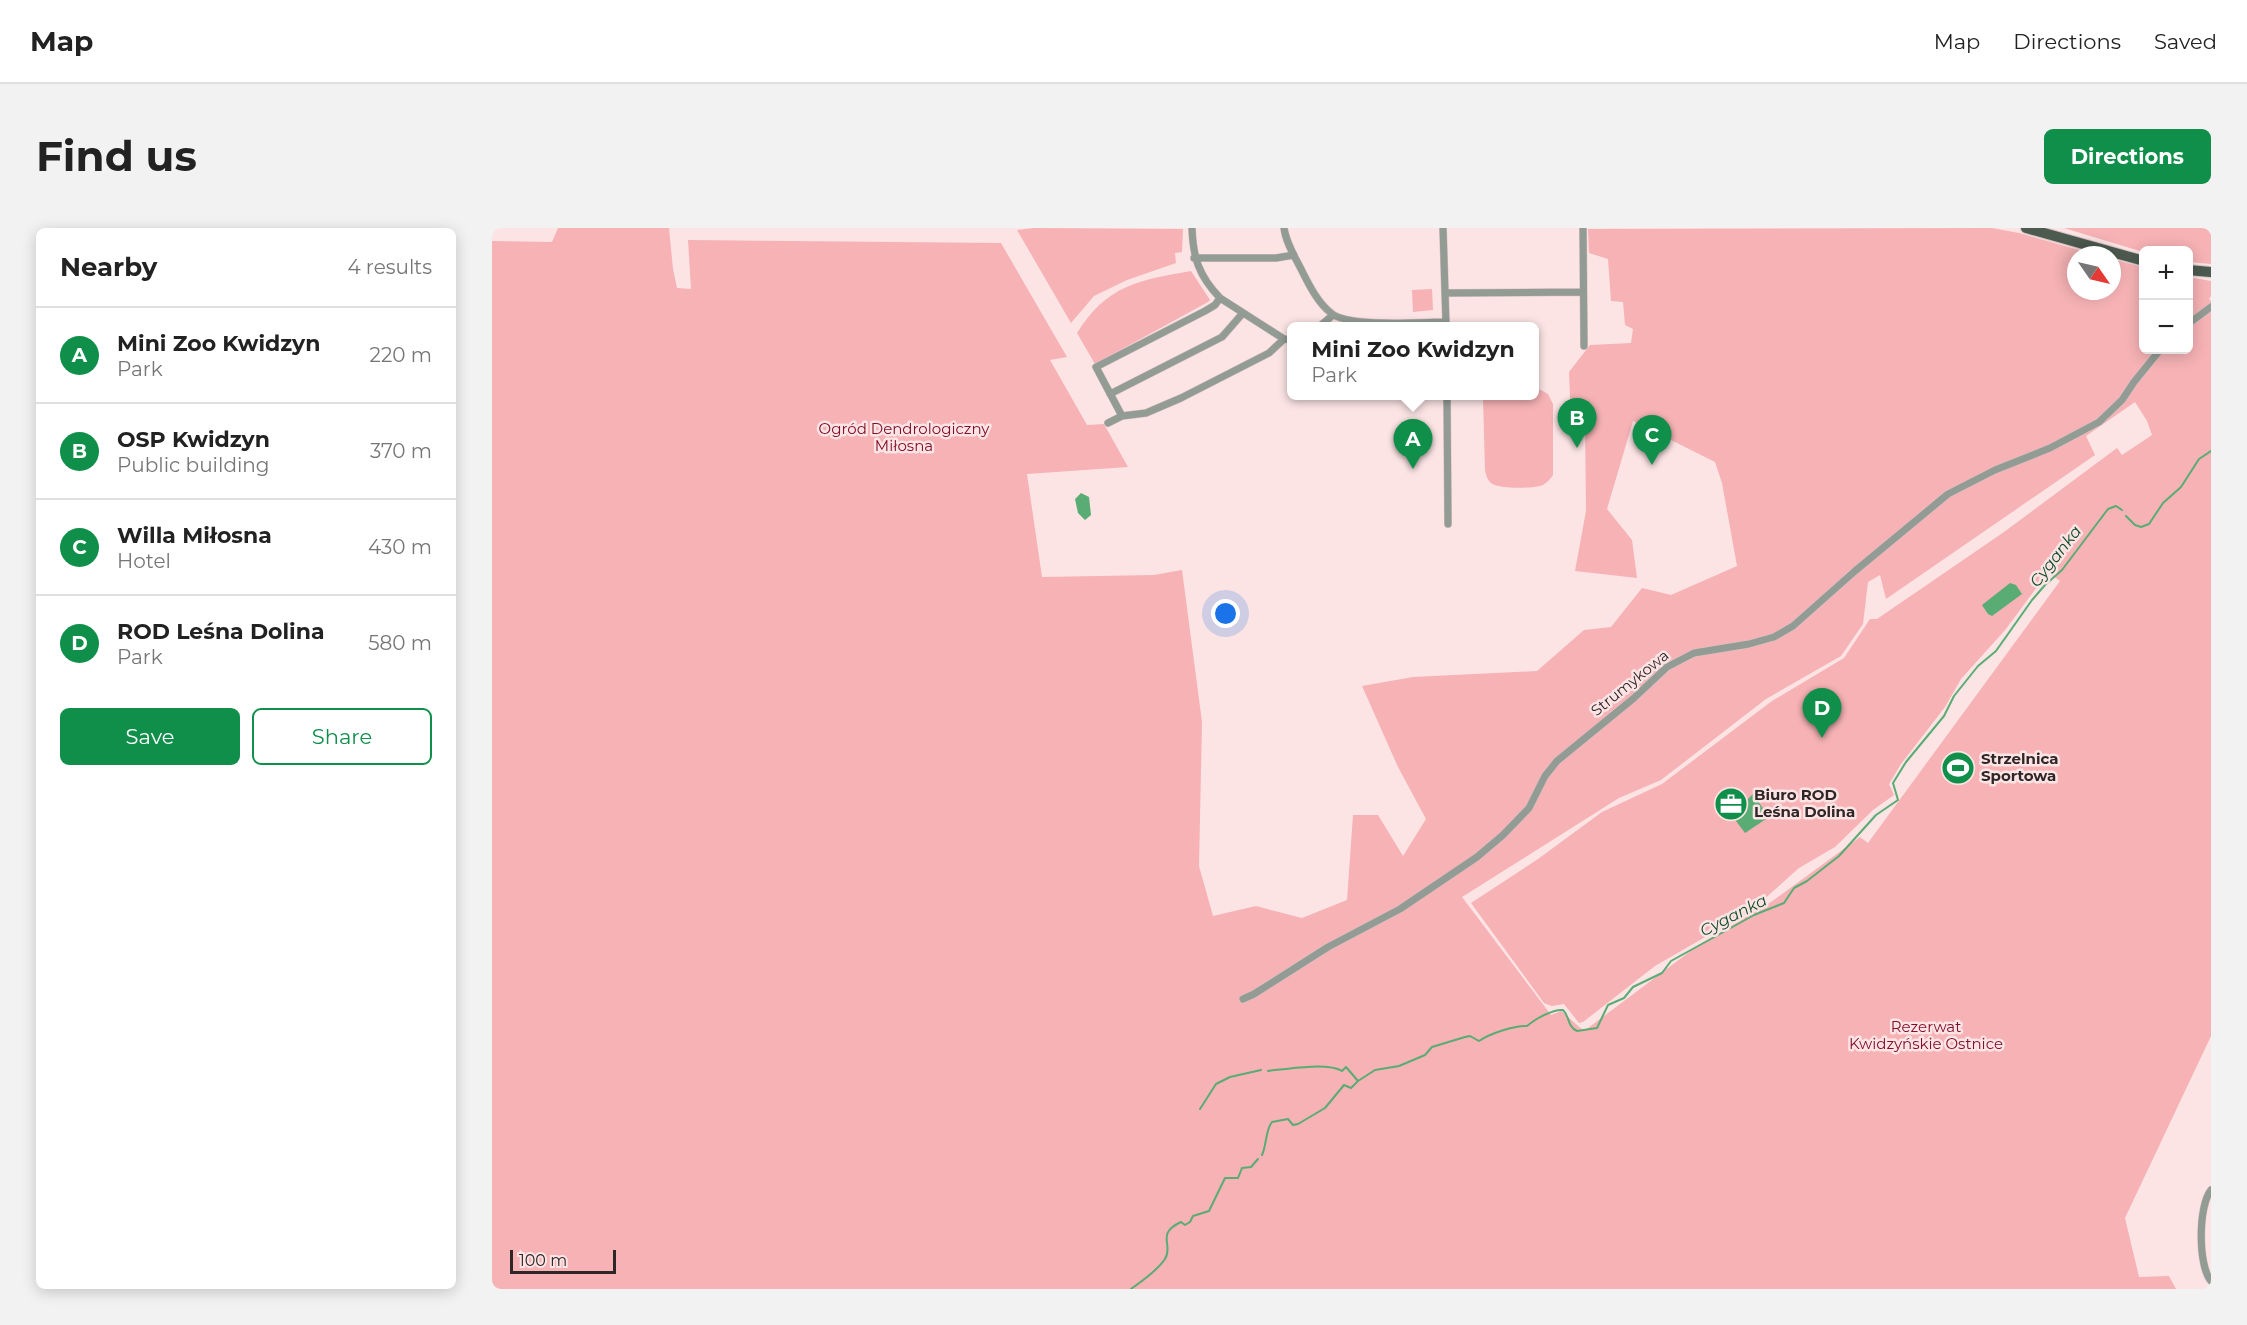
<!DOCTYPE html>
<meta charset="utf-8">
<style>
body{margin:0;font-family:Montserrat,sans-serif;background:#f2f2f2;color:#222}
.controls{position:absolute;right:18px;top:18px;display:grid;overflow:hidden;border-radius:9px;box-shadow:0 3px 15px #0003}
.controls button{width:54px;height:54px;display:grid;place-items:center;padding:0;border:0;border-bottom:2px solid #e0e0e0;background:#fff;color:#222;font:30px sans-serif}
.compass{position:absolute;left:1575px;top:18px;width:54px;height:54px;border-radius:50%;background:#fff;box-shadow:0 3px 15px #0003;rotate:124deg}
.scale{position:absolute;left:18px;bottom:15px;width:106px;box-sizing:border-box;padding-left:6px;border:3px solid #2f2627;border-top:0;font-size:16px;line-height:21px;white-space:nowrap;color:#2f2627;-webkit-text-stroke:4px #fce4e4;paint-order:stroke}
.you{position:absolute;left:734px;top:386px;width:21px;height:21px;margin:-15px;border:4px solid #fff;border-radius:50%;background:#1a73e8;box-shadow:0 0 0 9px #1a73e833}
.badge{display:grid;place-items:center;width:39px;height:39px;border-radius:50%;background:#108f4b;color:#fff;font-size:20px;font-weight:700}
.pin{position:absolute;translate:-50% -50px;filter:drop-shadow(0 2px 3px #0008)}
.pin::after{content:'';position:absolute;top:32px;width:21px;height:18px;background:inherit;clip-path:polygon(0 0,100% 0,50% 100%)}
.popup{position:absolute;left:795px;top:94px;width:252px;height:78px;box-sizing:border-box;display:grid;place-content:center;border-radius:9px;background:#fff;filter:drop-shadow(0 2px 4px #0005);font-size:20px;white-space:nowrap;color:#767676}
.popup b{font-size:22px;color:#222}
.popup::after{content:'';position:absolute;left:50%;top:100%;margin-left:-12px;border:12px solid transparent;border-top-color:#fff}
.list{margin:0;padding:0;list-style:none}
h2{display:flex;justify-content:space-between;align-items:center;height:78px;margin:0;padding:0 24px;font-size:26px}
h2 small{font-size:20px;font-weight:400;color:#767676}
.list li{display:grid;grid-template-columns:39px 1fr auto;gap:18px;align-items:center;box-sizing:border-box;height:96px;padding:0 24px;border-top:2px solid #e0e0e0}
.list b{display:block;font-size:22px;white-space:nowrap}
.list p{margin:0;font-size:20px;white-space:nowrap;color:#767676}
.list em{font-size:20px;font-style:normal;color:#767676}
.actions{display:flex;gap:12px;padding:18px 24px}
.actions a{flex:1;padding:14px 0;border:2px solid #108f4b;border-radius:9px;text-align:center;font-size:21px;color:#108f4b}
.actions .main{background:#108f4b;color:#fff}
.map{position:relative;flex:none;width:1719px;height:1061px;overflow:hidden;border-radius:9px}
header{display:flex;align-items:center;gap:36px;box-sizing:border-box;height:84px;padding:0 30px;background:#fff;border-bottom:2px solid #e0e0e0}
header strong{font-size:28px}
nav{display:flex;gap:33px;margin-inline-start:auto;font-size:21px}
.intro{display:flex;align-items:center;justify-content:space-between;box-sizing:border-box;height:144px;padding:0 36px}
h1{margin:0;font-size:42px}
.button{padding:15px 27px;border-radius:9px;background:#108f4b;color:#fff;font-size:21px;font-weight:700}
main{display:flex;gap:36px;padding:0 36px}
aside{flex:1;background:#fff;border-radius:9px;box-shadow:0 3px 15px #0003}
.map>svg:first-child{display:block}
</style>
<header>
<strong>Map</strong>
<nav><a>Map</a><a>Directions</a><a>Saved</a></nav>
</header>
<div class="intro"><h1>Find us</h1><a class="button">Directions</a></div>
<main>
<aside>
<h2>Nearby<small>4 results</small></h2>
<ul class="list">
<li><span class="badge">A</span><div><b>Mini Zoo Kwidzyn</b><p>Park</p></div><em>220 m</em></li>
<li><span class="badge">B</span><div><b>OSP Kwidzyn</b><p>Public building</p></div><em>370 m</em></li>
<li><span class="badge">C</span><div><b>Willa Miłosna</b><p>Hotel</p></div><em>430 m</em></li>
<li><span class="badge">D</span><div><b>ROD Leśna Dolina</b><p>Park</p></div><em>580 m</em></li>
</ul>
<div class="actions"><a class="main">Save</a><a>Share</a></div>
</aside>
<div class="map">
<svg width="1719" height="1061" viewBox="0 0 1719 1061">
<rect width="100%" height="100%" fill="#fce4e4"/>
<path fill="#f6b2b5" fill-rule="evenodd" d="M66,0H177L181,41L185,60L199,61L196,12L509,15L575,129L558,132L595,197L612,196L636,239L535,246L550,349L662,347L690,342L710,494L707,638L721,688L764,678L810,690L855,672L861,587H886L911,628L934,591L906,539L870,458L921,449L1045,443L1092,402L1119,399L1150,360L1179,367L1245,338L1230,255L1223,234L1141,193L1115,281L1140,312L1145,350L1083,343L1094,283L1093,192L1079,193L1077,144L1098,117L1139,115L1141,101L1133,97L1131,74L1119,73L1116,31L1097,25L1096,1L1500,0L1527,5L1605,27H1584V63H1620V31L1651,39L1652,122H1696L1697,49L1719,53V68L1717,71L1719,73V808L1633,990L1647,1049L1677,1048L1684,1061H0V13L60,14ZM1643,174L1655,193L1660,207L1630,227L1625,220L1512,304L1385,391H1378L1352,430L1280,473L1170,556L1110,584L1046,631L979,675L1052,775L1060,778L1072,776L1087,795L1091,794L1163,738L1260,682L1307,640L1343,619L1381,582L1402,567L1397,556L1409,536L1453,479L1469,451L1514,401L1556,344L1568,353L1376,615L1368,609L1279,674L1204,719L1092,803L1069,783L1059,787L970,669L1127,570L1169,552L1274,471L1349,428L1371,396L1376,354L1388,347L1394,371L1603,227L1594,208Z
M542,0L691,1L690,24L683,25L684,35L635,52L602,68L579,95L525,2Z
M1572,0H1719V36L1697,34L1696,22L1651,24Z
M699,43L718,72L716,74L603,136L585,105C615,57 647,52 699,43Z
M940,61L941,82L921,84L920,62Z
M1043,159L1056,166L1061,176V247C1058,251 1056,254 1051,257C1041,261 1007,261 999,255C995,251 994,247 993,242L991,170L993,168H1042Z"/>
<path fill="#59ac73" d="M589,265L597,269L599,287L593,292L586,285L583,271Z
M1518,355L1524,357L1530,366L1500,388L1496,386L1490,377Z
M1261,566L1277,589L1253,605L1241,589V586Z"/>
<g fill="none" stroke-linecap="round" stroke-linejoin="round">
<path stroke="#59ac73" stroke-width="2" d="M1634,288L1643,297L1649,299L1657,296L1671,275L1689,259L1707,231L1719,223
M776,843C793,841 836,834 850,843L854,839L866,853
M708,881L724,856L738,849L769,842
M770,927C775,916 773,903 780,894L796,891L801,897L806,896L833,880L852,857L859,860L866,853L883,842L907,838L933,827L940,819L973,809L978,808L987,813C997,806 1023,797 1035,798C1043,791 1061,781 1071,782C1078,789 1075,798 1085,803L1105,800L1116,777L1132,770L1141,759L1170,745L1179,733L1262,687L1292,675L1302,660L1315,653L1347,628L1384,587L1406,572L1401,555L1414,534L1452,488L1462,468L1486,438L1504,423L1540,372L1553,357L1570,342L1616,281L1624,278L1630,282
M639,1061C650,1053 665,1043 673,1031C682,1017 663,1006 689,994L693,997L698,994L701,988L717,983L733,950H746L750,940L759,939L766,931"/>
<defs>
<path id="minor" d="M700,0C701,30 707,48 728,70L792,111L800,112
M792,0C794,15 803,29 810,43C817,57 826,75 839,85C856,100 930,94 954,94
M951,0L954,96
M1091,0L1092,118
M702,30H784L802,27
M953,65L1091,64
M1696,96L1719,79
M828,98L841,87
M618,166L730,109L751,85
M955,168L956,296
M630,188L604,139L713,83L723,77L728,70
M616,195L630,188L654,185L689,170L777,125L792,111
M751,771L762,766L836,719L908,681L985,629L1011,607L1037,580L1053,548L1065,533L1142,470L1175,439L1202,425L1257,416L1282,409L1301,398L1363,343L1456,266L1503,242L1558,220L1607,194L1630,172L1642,154L1668,122
M1719,962C1706,978 1706,1038 1719,1053"/>
<path id="primary" d="M1534,0L1652,33
M1696,42L1719,44"/>
</defs>
<use href="#minor" stroke="#d7c2c2" stroke-width="8"/>
<use href="#primary" stroke="#d7c2c2" stroke-width="12"/>
<use href="#minor" stroke="#939b95" stroke-width="7"/>
<use href="#primary" stroke="#4d5a50" stroke-width="10"/>
</g>
<defs>
<symbol id="stadium-disc" viewBox="-11 -11 22 22"><circle r="9.5" fill="#108f4b" stroke="#fce4e4"/><path d="M0-5a6.5 5 0 1 0 0 10a6.5 5 0 1 0 0-10ZM-3.5-1.8h7v3.6h-7Z" fill="#fff"/></symbol>
<symbol id="office-disc" viewBox="-11 -11 22 22"><circle r="9.5" fill="#108f4b" stroke="#fce4e4"/><path d="M-6-3h4V-5.5h4V-3h4V5H-6ZM-1-4.5V-3h2v-1.5ZM-6 0V1H6V0Z" fill="#fff"/></symbol>
</defs>
<g fill-rule="evenodd">
<use href="#stadium-disc" x="1447" y="521" width="38" height="38"/>
<use href="#office-disc" x="1220" y="557" width="38" height="38"/>
</g>
<g text-anchor="middle" stroke-width="5" stroke-linejoin="round" paint-order="stroke">
<g font-size="15" fill="#83102b" stroke="#fce4e4">
<text x="412" y="206">Ogród Dendrologiczny<tspan x="412" dy="17">Miłosna</tspan></text>
<text x="1434" y="804">Rezerwat<tspan x="1434" dy="17">Kwidzyńskie Ostnice</tspan></text>
</g>
<g font-size="15" fill="#2f2627" stroke="#fce4e4">
<text transform="translate(1138 455) rotate(-39)" y="5">Strumykowa</text>
</g>
<g font-size="15" font-weight="bold" fill="#2f2627" stroke="#fce4e4" text-anchor="start">
<text x="1489" y="536">Strzelnica<tspan x="1489" dy="17">Sportowa</tspan></text>
<text x="1262" y="572">Biuro ROD<tspan x="1262" dy="17">Leśna Dolina</tspan></text>
</g>
<g font-size="16" font-style="italic" fill="#0c4c27" stroke="#fce4e4">
<text transform="translate(1563 328) rotate(-52)" y="6">Cyganka</text>
<text transform="translate(1241 687) rotate(-27)" y="6">Cyganka</text>
</g>
</g>
</svg>
<div class="controls">
<button>+</button>
<button>−</button>
</div>
<svg class="compass" viewBox="-18 -18 36 36"><path d="M0-13l5 13h-10z" fill="#e53935"/><path d="M0 13l5-13h-10z" fill="#767676"/></svg>
<div class="scale">100 m</div>
<div class="you"></div>
<div class="pin badge" style="left:921px;top:241px">A</div>
<div class="popup"><b>Mini Zoo Kwidzyn</b>Park</div>
<div class="pin badge" style="left:1085px;top:220px">B</div>
<div class="pin badge" style="left:1160px;top:237px">C</div>
<div class="pin badge" style="left:1330px;top:510px">D</div>
</div>
</main>
